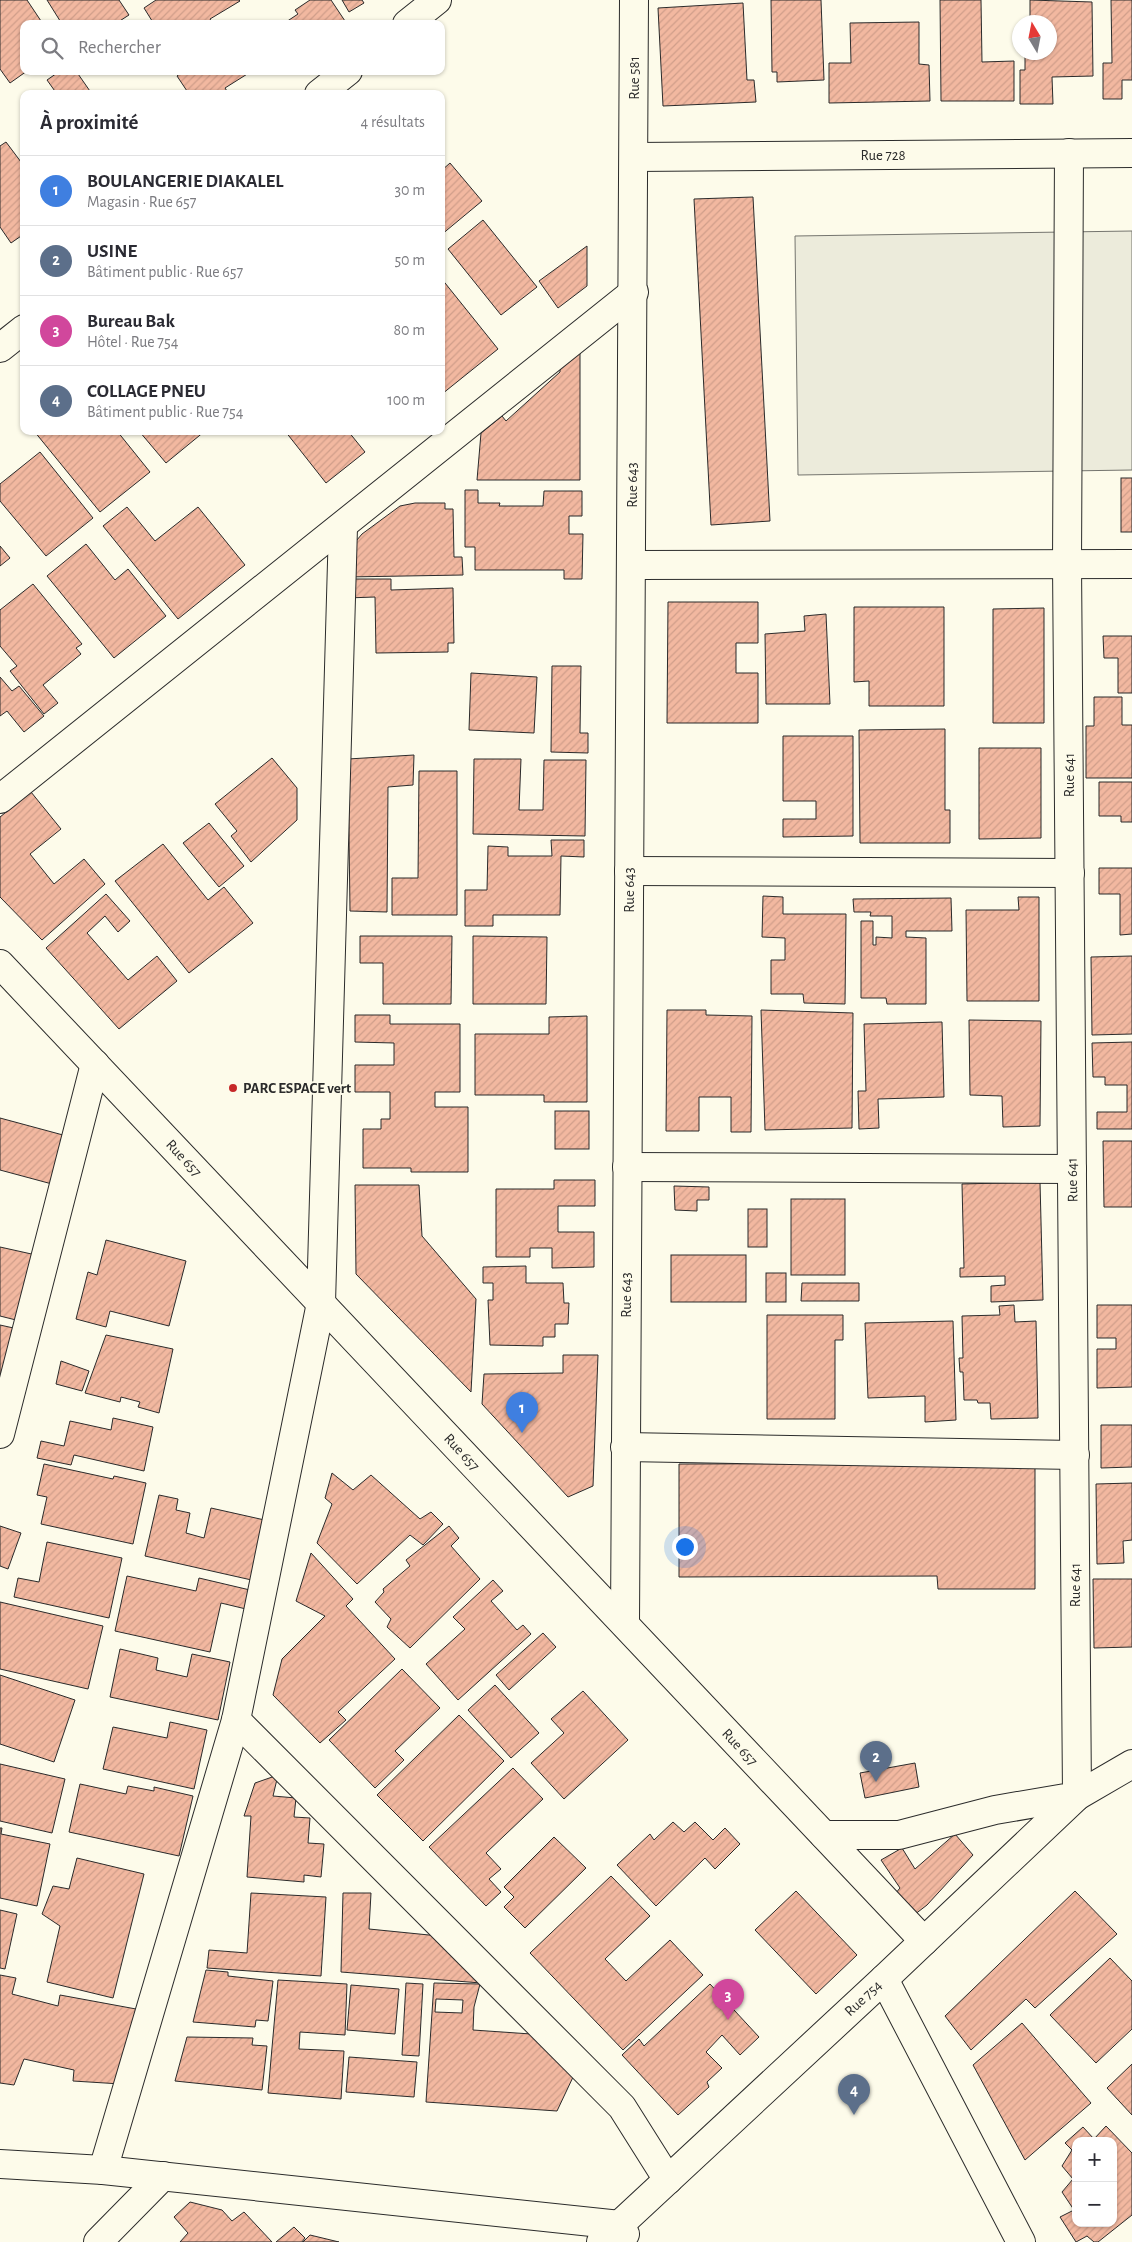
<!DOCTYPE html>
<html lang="fr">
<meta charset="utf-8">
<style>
:root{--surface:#fff;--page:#f2f2f3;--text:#2b2b33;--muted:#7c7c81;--line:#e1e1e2;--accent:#db2777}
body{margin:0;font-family:"Alegreya Sans",sans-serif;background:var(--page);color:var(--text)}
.controls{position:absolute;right:15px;bottom:15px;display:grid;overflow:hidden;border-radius:10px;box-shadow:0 1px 4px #0004}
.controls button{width:45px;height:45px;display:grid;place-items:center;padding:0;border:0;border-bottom:1px solid var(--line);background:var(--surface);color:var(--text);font:25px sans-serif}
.compass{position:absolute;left:1012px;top:15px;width:45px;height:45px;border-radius:50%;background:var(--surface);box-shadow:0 1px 4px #0004;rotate:350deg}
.you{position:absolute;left:684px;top:1546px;width:18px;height:18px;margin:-12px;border:4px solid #fff;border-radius:50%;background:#1a73e8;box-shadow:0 0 0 8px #1a73e833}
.badge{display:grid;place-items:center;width:32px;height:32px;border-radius:50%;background:var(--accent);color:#fff;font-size:16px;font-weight:700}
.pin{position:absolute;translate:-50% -41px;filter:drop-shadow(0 1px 2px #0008)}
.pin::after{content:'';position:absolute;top:26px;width:18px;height:15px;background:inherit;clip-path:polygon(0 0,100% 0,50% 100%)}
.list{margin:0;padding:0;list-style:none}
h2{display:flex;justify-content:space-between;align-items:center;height:65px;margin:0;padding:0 20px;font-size:21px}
h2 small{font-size:16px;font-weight:400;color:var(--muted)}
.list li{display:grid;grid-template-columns:32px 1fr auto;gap:15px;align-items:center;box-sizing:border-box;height:70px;padding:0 20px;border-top:1px solid var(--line)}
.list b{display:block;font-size:19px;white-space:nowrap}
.list p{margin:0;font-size:16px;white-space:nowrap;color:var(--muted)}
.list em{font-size:16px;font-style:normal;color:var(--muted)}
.icon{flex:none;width:28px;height:28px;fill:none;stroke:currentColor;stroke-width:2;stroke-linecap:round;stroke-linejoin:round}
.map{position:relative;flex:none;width:1132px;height:2242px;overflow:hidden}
.search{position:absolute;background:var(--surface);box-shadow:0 1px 4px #0004;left:20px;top:20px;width:425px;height:55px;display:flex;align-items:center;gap:12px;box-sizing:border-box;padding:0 18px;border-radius:10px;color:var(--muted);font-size:19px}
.panel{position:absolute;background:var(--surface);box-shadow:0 1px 4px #0004;left:20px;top:90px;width:425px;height:345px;border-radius:10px}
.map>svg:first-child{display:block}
</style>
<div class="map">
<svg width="1132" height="2242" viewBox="0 0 1132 2242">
<defs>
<pattern id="building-hatch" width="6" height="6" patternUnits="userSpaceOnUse" patternTransform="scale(1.25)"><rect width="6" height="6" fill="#f2b8a0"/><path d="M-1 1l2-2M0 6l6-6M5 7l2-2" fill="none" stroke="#d09e8a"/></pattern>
</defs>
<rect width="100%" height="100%" fill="#fdfbea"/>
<!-- green -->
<polygon fill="#ecebdb" stroke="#74746e" points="1132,231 1132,470 798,475 795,236"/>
<!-- building -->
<g fill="url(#building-hatch)" stroke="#2b2b2b" fill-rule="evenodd">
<polygon points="0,0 27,0 43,24 24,24 24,71 27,71 10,83 0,69"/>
<polygon points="47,0 119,0 129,15 115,24 62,24"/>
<polygon points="156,0 239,0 240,1 210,19 213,24 154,24 144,8"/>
<polygon points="310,0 331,0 347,24 283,24 298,14 295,10"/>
<polygon points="342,0 362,0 364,3 349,12"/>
<polygon points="771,0 821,0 824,80 777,82 777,72 772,72"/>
<polygon points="940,0 981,0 982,62 1014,61 1014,101 941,101"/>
<polygon points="1030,0 1092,2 1093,76 1052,77 1053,104 1020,104 1020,70 1025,70 1025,53 1050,52 1050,22 1033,22 1032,20 1030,20"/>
<polygon points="1111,0 1132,0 1132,80 1122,80 1122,99 1103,99 1103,63 1112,63"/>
<polygon points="743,3 747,80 754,80 756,102 663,106 658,8"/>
<polygon points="919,22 919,64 929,65 930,101 829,103 829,63 851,63 850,23"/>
<polygon points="60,71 76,71 92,94 57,94 47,80"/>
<polygon points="183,71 252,71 225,88 229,94 189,94 177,76"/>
<polygon points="6,142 24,166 24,234 11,243 0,227 0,146"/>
<polygon points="450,163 482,201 441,235 441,171"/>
<polygon points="753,197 770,521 711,525 694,199"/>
<polygon points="483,220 537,287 501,315 448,249"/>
<polygon points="587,246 587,286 558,308 539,281"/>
<polygon points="441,278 498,349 442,394 441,394"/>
<polygon points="580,348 580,480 477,480 481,433 502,416 506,421 560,372 560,364"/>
<polygon points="34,431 58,431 61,435 66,431 117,431 150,472 100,512"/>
<polygon points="139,431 205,431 166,463"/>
<polygon points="285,431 348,431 365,452 326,483"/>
<polygon points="40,452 93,518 46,556 0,501 0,484"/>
<rect x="1121" y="478" width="11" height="54"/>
<polygon points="465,490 478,490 478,503 500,503 499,506 543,506 544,491 582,491 582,516 569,516 569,534 583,534 582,579 564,579 564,570 475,570 475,547 465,547"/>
<polygon points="415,503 445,503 445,509 453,509 454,557 462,557 463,575 347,577 345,554 362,534 400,506"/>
<polygon points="127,507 155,541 198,507 245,565 178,619 103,526"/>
<polygon points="86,544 115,580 128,569 166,616 114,658 47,576"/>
<polygon points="0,546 10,558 0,566"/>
<polygon points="345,579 391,579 391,590 453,588 454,643 448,643 448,652 376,653 375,597 346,598"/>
<polygon points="33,584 82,644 76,648 81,654 43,685 58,703 44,714 10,671 17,666 0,646 0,610"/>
<polygon points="668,602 758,602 758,643 736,643 736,673 758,673 758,723 667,723"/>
<polygon points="854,607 944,607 944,706 869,706 869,681 854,682"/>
<polygon points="1044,608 1044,723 993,723 993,609"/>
<polygon points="826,614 830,704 766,704 765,634 805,631 804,616"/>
<polygon points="1103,636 1132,636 1132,693 1118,693 1118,658 1104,658"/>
<polygon points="552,666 581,666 580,733 588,733 588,753 551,752"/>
<polygon points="471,673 537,677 534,733 469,730"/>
<polygon points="0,677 12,691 19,686 44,716 24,732 7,711 0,716"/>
<polygon points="1094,697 1122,697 1122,725 1132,725 1132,778 1086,778 1086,726 1094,726"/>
<polygon points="945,729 945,810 950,810 950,843 860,843 859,730"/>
<polygon points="783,736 853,736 853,836 783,837 783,819 816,819 816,801 783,801"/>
<polygon points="979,748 1041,748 1041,838 979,839"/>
<polygon points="414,755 413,785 388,787 387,912 350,911 348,759"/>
<polygon points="272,758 297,788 297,820 251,862 231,836 237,831 215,804"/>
<polygon points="474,759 521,759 519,810 543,810 544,760 586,760 585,836 473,834"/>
<polygon points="419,771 457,771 457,915 392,915 392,878 418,878"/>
<polygon points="1099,782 1132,782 1132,822 1121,822 1121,816 1099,816"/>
<polygon points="31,792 61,829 30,854 54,884 84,859 105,884 42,940 0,897 0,817"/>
<polygon points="209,823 244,866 219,887 183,843"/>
<polygon points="551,840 584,840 584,857 561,856 560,915 493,915 493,926 465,926 465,890 487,890 488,846 508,847 508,856 552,856"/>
<polygon points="163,844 208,900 224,887 253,923 189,973 115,881"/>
<polygon points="1099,868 1132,868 1132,934 1120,935 1120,894 1099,894"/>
<polygon points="106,894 130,921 118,932 105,916 87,933 128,980 157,956 177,981 119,1029 46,948"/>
<polygon points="763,896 783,897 783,914 846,914 845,1004 804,1003 803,994 771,994 771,960 785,960 785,938 762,937"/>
<polygon points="1018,897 1039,897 1039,1001 967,1001 966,910 1019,910"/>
<polygon points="951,898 952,931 906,931 906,937 926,938 926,1004 887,1004 886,998 861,998 861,921 873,921 873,945 876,945 876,937 892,938 892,916 870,916 871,912 854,912 853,899"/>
<polygon points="360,936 452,936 451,1004 383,1004 383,963 360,963"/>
<polygon points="473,936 547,937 546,1004 473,1004"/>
<polygon points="1132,956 1132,1034 1092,1035 1091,957"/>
<polygon points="667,1010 706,1010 706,1015 752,1016 751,1132 731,1132 731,1097 699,1097 699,1131 666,1131"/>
<polygon points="761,1010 853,1013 852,1128 765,1130"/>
<polygon points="355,1015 390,1015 390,1024 460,1024 460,1092 435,1092 435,1107 468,1107 468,1172 411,1172 411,1168 363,1168 363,1129 381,1129 381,1119 390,1119 390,1092 355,1092 355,1065 394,1065 394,1043 355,1042"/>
<polygon points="587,1016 587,1102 544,1102 544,1095 475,1095 475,1034 549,1034 549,1017"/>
<polygon points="969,1020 1041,1021 1040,1126 1003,1127 1002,1096 970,1095"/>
<polygon points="942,1022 944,1097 878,1099 879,1128 859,1129 858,1091 866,1091 864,1024"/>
<polygon points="1132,1042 1132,1129 1097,1129 1097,1112 1127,1112 1127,1085 1105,1085 1105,1077 1093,1077 1092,1043"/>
<rect x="555" y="1111" width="34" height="38"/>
<polygon points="0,1118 63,1135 52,1184 0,1170"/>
<polygon points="1103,1141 1132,1141 1132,1207 1104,1207"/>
<polygon points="554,1180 595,1180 595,1206 558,1206 558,1232 594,1232 594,1267 552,1268 552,1248 530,1248 530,1257 496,1257 496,1189 554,1189"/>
<polygon points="1040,1182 1043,1300 991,1302 991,1286 1005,1285 1005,1276 960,1277 960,1268 964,1268 962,1184"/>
<polygon points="355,1185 419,1185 422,1236 476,1299 471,1392 356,1274"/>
<polygon points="674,1186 709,1187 709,1200 697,1200 697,1211 675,1210"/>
<rect x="791" y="1199" width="54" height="76"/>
<rect x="748" y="1209" width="19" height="38"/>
<polygon points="106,1240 186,1261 169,1326 110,1311 106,1327 76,1319 88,1272 97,1275"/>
<polygon points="0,1247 36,1255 20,1321 0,1316"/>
<rect x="671" y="1255" width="75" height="47"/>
<polygon points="526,1266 526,1283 563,1283 564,1303 569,1303 568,1324 555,1324 555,1337 543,1337 543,1346 490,1345 488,1300 493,1300 493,1283 483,1283 483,1267"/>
<rect x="766" y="1273" width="20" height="29"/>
<polygon points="802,1283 859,1283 859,1301 801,1301"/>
<polygon points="1014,1305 1015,1322 1036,1321 1038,1418 991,1419 990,1403 978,1403 977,1400 964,1400 963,1372 960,1372 959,1358 963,1358 962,1316 1000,1315 999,1306"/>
<polygon points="1097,1305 1132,1305 1132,1387 1097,1388 1097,1349 1116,1349 1116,1338 1097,1338"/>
<polygon points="767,1315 843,1315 843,1340 835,1340 835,1419 767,1419"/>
<polygon points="953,1321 956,1420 925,1422 925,1396 868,1398 865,1323"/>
<polygon points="0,1325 18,1329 0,1398"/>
<polygon points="106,1335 173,1349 159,1413 138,1407 140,1402 121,1397 120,1402 85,1393"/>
<polygon points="563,1355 598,1355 593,1486 568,1497 482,1404 484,1374 563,1373"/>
<polygon points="61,1361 89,1371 82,1391 56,1384"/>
<polygon points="113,1418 153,1427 144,1471 74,1455 71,1465 37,1458 41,1441 64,1446 70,1421 111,1430"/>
<polygon points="1101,1425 1132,1425 1132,1467 1101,1468"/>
<polygon points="1035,1463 1035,1589 938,1589 937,1576 679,1577 679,1464"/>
<polygon points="44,1464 113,1479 114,1476 146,1483 133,1544 41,1524 47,1497 37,1495"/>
<polygon points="332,1473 353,1490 371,1475 420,1519 431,1512 443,1524 423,1545 410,1535 357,1584 317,1543 332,1504 325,1498"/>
<polygon points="1132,1483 1132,1540 1123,1541 1124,1563 1097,1564 1096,1484"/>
<polygon points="159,1495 178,1499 176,1510 190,1513 186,1533 204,1538 211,1508 269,1521 256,1581 145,1556"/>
<polygon points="0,1526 21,1533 8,1569 0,1566"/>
<polygon points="449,1526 459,1538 451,1546 480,1579 410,1648 387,1627 391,1619 375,1602 384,1592 383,1589 410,1566 406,1560"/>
<polygon points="47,1542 122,1558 109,1618 14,1597 18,1578 39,1582"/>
<polygon points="311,1553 353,1599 346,1606 395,1659 338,1712 346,1720 320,1743 273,1695 282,1659 325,1616 296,1601"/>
<polygon points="127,1576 196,1591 199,1578 250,1590 246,1609 221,1603 210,1652 115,1631"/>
<polygon points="1093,1579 1132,1579 1132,1647 1094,1648"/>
<polygon points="493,1580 503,1591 491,1601 517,1630 523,1625 531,1634 458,1700 426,1664 465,1629 453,1617"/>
<polygon points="0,1602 103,1626 88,1689 0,1669"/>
<polygon points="543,1633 556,1647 509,1690 496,1675"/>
<polygon points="120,1649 158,1658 156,1670 187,1677 192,1654 230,1662 218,1720 110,1697"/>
<polygon points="402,1669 440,1708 395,1751 404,1760 375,1788 329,1740"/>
<polygon points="0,1675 75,1700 54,1762 0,1744"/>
<polygon points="495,1685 539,1733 511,1758 468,1710"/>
<polygon points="583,1691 628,1740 564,1799 531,1763 564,1733 551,1719"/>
<polygon points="459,1715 504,1761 423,1841 377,1795"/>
<polygon points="170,1722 207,1730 194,1789 103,1769 113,1727 167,1738"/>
<polygon points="915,1763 919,1787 865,1798 860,1773"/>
<polygon points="0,1764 65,1779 52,1833 0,1821"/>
<polygon points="513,1768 543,1799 486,1853 501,1869 489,1879 501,1892 486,1906 429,1847"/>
<polygon points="278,1775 273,1796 296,1798 294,1817 310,1818 308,1843 324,1844 321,1877 304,1875 304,1882 247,1877 251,1816 244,1816 255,1783"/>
<polygon points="80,1784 126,1794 128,1786 154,1791 154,1787 193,1796 179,1856 69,1832"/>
<polygon points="673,1822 684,1832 695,1822 713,1840 725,1828 740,1844 715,1869 705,1858 656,1906 617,1865 650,1834 654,1840"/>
<polygon points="0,1828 2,1828 1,1834 50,1844 37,1906 0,1898"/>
<polygon points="955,1834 973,1855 927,1905 914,1915 895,1894 900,1888 881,1860 902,1848 915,1869"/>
<polygon points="554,1837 586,1868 525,1928 504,1907 514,1897 504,1887"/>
<polygon points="77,1858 144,1874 113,1998 47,1982 60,1926 42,1914 53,1886 69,1889"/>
<polygon points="611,1876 650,1916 605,1959 626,1981 670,1940 703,1975 623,2050 530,1953"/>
<polygon points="796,1891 857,1955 816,1994 755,1930"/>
<polygon points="1075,1891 1117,1934 1035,2008 1026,1999 971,2050 945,2016"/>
<polygon points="251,1893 326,1897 321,1976 207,1968 209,1950 247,1953"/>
<polygon points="343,1893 371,1893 369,1929 439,1936 481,1983 341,1972"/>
<polygon points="0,1910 17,1914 5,1969 0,1968"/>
<polygon points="1110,1958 1132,1981 1132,2029 1096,2063 1050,2015"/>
<polygon points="206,1970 228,1972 228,1976 273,1981 268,2021 256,2020 255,2027 193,2022"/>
<polygon points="0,1975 16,1978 12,1994 58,2006 60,1995 136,2009 121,2084 73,2081 74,2070 24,2059 14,2085 0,2083"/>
<polygon points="278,1980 347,1984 345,2035 300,2032 299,2049 344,2051 341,2099 268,2093"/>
<polygon points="406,1983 423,1984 419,2056 402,2055"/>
<path d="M434,1983L480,1984L474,2007L473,2030L531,2034L574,2075L557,2111L426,2102ZM436,1999L463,2000L462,2013L435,2012Z"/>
<polygon points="710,1984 759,2037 740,2055 722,2035 706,2052 722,2068 707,2082 709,2087 678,2115 622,2055 639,2039 644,2046"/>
<polygon points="351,1985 399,1989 395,2034 347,2030"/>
<polygon points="1022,2023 1091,2103 1025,2160 973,2065"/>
<polygon points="187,2037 253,2038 252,2045 267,2046 262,2090 175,2081"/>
<polygon points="349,2057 417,2062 414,2097 346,2092"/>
<polygon points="1132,2064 1132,2115 1107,2088"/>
<path d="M1106,2126L1132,2153V2215L1098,2242H1094L1087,2236L1076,2242L1060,2217L1074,2210L1062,2192L1073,2179L1062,2166L1072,2150L1065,2143L1083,2127L1094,2139ZM1076,2141H1113V2223H1076Z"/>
<polygon points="190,2202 222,2210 232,2221 244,2212 272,2242 180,2242 188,2233 174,2217"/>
<polygon points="294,2227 305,2238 302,2242 276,2242"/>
<polygon points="310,2235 339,2242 303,2242"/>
</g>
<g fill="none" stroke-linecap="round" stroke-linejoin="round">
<defs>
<g id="street">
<polyline points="407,24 437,0"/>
<polyline points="319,94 348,71"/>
<polyline points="635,157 1132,153"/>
<polyline points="0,348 24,329"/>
<polyline points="632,565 1132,564"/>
<polyline points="0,799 634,292"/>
<polyline points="629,871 1070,873"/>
<polyline points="0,964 924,1941"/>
<polyline points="627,1167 1072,1169"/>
<polyline points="0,1434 95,1064"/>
<polyline points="625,1447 1075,1455"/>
<polyline points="625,1624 634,0"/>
<polyline points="236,1720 622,2107 668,2180"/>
<polyline points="824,1835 899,1835 995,1810 1077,1796 1067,564 1069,153"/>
<polyline points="884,1979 1021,2242"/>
<polyline points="0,2164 103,2170 620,2225 625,2234"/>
<polyline points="103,2170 236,1720 321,1303 343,527"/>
<polyline points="98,2242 163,2176"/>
<polyline points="601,2242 884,1979 1077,1796 1132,1764"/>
</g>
</defs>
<!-- street casing -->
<use href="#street" stroke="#2b2b2b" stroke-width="30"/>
<!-- street -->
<use href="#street" stroke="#fdfbea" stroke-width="28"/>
</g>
<!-- markers -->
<circle fill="#c62828" stroke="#fdfbea" stroke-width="2" cx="233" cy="1088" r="5"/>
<g text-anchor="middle" stroke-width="4" stroke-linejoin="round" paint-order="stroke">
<!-- street labels -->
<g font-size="15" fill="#2b2b2b" stroke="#fdfbea">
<text transform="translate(634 78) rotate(-90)" y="5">Rue 581</text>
<text x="883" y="160">Rue 728</text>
<text transform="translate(632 485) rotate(-90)" y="5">Rue 643</text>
<text transform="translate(1069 775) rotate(-90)" y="5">Rue 641</text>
<text transform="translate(629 890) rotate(-90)" y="5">Rue 643</text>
<text transform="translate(184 1158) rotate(47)" y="5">Rue 657</text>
<text transform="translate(1072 1180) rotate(-91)" y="5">Rue 641</text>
<text transform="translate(626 1295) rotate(-90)" y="5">Rue 643</text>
<text transform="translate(462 1452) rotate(47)" y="5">Rue 657</text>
<text transform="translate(1075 1585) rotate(-90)" y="5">Rue 641</text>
<text transform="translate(740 1747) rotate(47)" y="5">Rue 657</text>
<text transform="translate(863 1998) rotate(-43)" y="5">Rue 754</text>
</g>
<!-- poi labels -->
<g font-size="15" font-weight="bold" fill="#2b2b2b" stroke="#fdfbea" text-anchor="start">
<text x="243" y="1093">PARC ESPACE vert</text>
</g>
</g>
</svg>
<div class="controls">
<button>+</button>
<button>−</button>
</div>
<svg class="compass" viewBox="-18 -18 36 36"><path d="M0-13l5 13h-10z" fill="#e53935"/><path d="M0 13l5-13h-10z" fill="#7c7c81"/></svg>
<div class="you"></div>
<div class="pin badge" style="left:522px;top:1433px;background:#3f7fe0">1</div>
<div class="pin badge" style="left:876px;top:1782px;background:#5c6f8a">2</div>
<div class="pin badge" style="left:728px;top:2020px;background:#d1479c">3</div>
<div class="pin badge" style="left:854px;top:2115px;background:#5c6f8a">4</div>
<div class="search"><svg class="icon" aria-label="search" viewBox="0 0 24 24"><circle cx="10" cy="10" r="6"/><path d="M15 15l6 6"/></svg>Rechercher</div>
<section class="panel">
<h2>À proximité<small>4 résultats</small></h2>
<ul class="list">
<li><span class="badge" style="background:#3f7fe0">1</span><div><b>BOULANGERIE DIAKALEL</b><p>Magasin · Rue 657</p></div><em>30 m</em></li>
<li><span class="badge" style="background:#5c6f8a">2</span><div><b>USINE</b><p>Bâtiment public · Rue 657</p></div><em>50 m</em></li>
<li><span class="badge" style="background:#d1479c">3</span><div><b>Bureau Bak</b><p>Hôtel · Rue 754</p></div><em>80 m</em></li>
<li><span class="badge" style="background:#5c6f8a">4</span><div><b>COLLAGE PNEU</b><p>Bâtiment public · Rue 754</p></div><em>100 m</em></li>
</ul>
</section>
</div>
